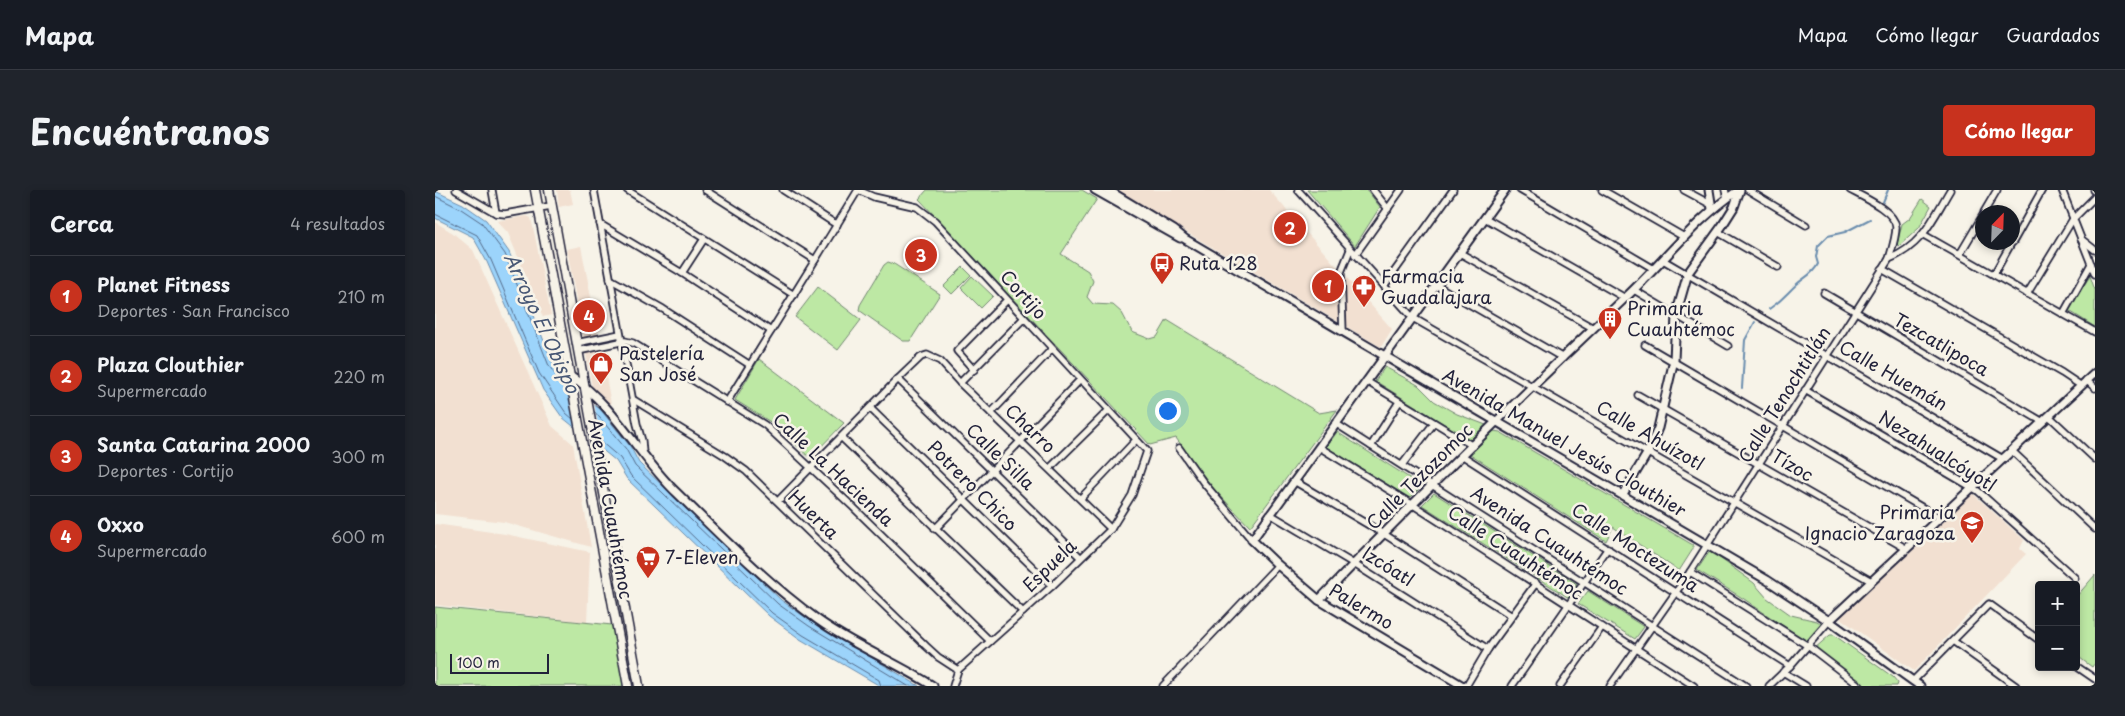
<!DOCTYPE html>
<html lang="es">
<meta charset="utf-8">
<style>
:root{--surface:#171b24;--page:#20242c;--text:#f1f3f6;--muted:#9ea1a6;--line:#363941;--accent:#c8321e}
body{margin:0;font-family:"Playpen Sans",sans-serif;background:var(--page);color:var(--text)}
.controls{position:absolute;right:15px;bottom:15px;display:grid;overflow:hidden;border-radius:5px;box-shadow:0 2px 8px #0003}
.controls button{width:45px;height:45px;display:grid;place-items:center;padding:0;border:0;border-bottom:1px solid var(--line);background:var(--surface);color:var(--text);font:25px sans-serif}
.compass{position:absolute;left:1540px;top:15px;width:45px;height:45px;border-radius:50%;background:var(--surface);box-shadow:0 2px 8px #0003;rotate:23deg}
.scale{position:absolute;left:15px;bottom:12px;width:99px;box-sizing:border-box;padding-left:5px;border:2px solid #22223b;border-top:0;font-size:14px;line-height:18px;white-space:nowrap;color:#22223b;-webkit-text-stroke:4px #f7f3e8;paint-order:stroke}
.you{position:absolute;left:732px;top:220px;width:18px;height:18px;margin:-12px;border:4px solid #fff;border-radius:50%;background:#1a73e8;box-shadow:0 0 0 8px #1a73e833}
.badge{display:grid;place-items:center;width:32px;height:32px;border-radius:50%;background:var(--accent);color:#fff;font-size:16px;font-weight:700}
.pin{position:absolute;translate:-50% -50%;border:2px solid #fff;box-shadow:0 1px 5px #0006}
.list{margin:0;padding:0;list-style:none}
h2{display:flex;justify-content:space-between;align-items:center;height:65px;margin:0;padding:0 20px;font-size:21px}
h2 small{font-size:16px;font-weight:400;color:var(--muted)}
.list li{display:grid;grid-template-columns:32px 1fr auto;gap:15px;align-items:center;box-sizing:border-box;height:80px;padding:0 20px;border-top:1px solid var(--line)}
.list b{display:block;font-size:19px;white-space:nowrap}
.list p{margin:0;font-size:16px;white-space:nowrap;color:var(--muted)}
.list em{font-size:16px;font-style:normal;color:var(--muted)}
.map{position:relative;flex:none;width:1660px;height:496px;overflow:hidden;border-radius:5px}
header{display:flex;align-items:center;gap:30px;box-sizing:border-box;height:70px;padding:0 25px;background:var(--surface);border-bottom:1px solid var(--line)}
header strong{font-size:24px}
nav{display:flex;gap:28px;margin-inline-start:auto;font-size:18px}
.intro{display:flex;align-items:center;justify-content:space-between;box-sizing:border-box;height:120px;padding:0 30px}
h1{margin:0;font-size:35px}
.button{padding:12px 22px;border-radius:5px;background:var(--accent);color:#fff;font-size:18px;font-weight:700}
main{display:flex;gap:30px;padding:0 30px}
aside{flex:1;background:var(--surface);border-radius:5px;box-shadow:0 2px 8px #0003}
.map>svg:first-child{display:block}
</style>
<header>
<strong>Mapa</strong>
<nav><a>Mapa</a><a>Cómo llegar</a><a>Guardados</a></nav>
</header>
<div class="intro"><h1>Encuéntranos</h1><a class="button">Cómo llegar</a></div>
<main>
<aside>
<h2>Cerca<small>4 resultados</small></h2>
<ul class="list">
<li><span class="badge">1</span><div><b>Planet Fitness</b><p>Deportes · San Francisco</p></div><em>210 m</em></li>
<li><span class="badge">2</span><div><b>Plaza Clouthier</b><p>Supermercado</p></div><em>220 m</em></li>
<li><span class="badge">3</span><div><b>Santa Catarina 2000</b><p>Deportes · Cortijo</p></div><em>300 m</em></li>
<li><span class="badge">4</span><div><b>Oxxo</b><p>Supermercado</p></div><em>600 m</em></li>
</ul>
</aside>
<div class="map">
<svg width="1660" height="496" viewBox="0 0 1660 496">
<rect width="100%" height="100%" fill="#f7f3e8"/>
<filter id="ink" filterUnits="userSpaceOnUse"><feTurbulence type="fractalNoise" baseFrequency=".02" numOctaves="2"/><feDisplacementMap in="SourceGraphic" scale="10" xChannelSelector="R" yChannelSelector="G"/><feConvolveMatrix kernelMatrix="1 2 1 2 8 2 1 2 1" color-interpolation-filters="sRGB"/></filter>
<g filter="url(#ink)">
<!-- built -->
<g fill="#f2e0d1">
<polygon points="122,0 135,0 138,14 124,17"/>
<polygon points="680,0 834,0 957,139 946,157"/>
<polygon points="92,26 96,28 98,37 116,125 108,127 73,43 62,31"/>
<polygon points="0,32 18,43 38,60 117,236 138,254 156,357 69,332 0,324"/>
<polygon points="146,56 161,133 176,214 173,214 157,197 132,59"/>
<polygon points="1538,304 1589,350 1585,359 1591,364 1479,481 1405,428 1406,427"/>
<polygon points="0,334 70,344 155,362 152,432 0,415"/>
</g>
<!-- green -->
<g fill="#bde8a4" stroke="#708570">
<polygon points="492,0 647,0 662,9 626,64 653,81 658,91 652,107 658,114 678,115 687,123 697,142 715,149 722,147 732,130 884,223 902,220 815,337 778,298 741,248 715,255 484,9"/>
<polygon points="872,0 932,0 945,17 920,56"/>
<polygon points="1487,9 1496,16 1484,38 1464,56 1462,54 1467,34 1475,28"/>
<polygon points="453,72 459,74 505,104 475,151 468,151 424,120 425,115 449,75"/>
<polygon points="528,77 536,85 517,104 509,96"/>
<polygon points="537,86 558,106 546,118 526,98"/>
<polygon points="1655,86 1660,100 1660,137 1633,120"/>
<polygon points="383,97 426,130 403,160 360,127"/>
<polygon points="324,169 409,233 375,268 337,233 300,210"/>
<polygon points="950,177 983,195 999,211 1022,224 1051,235 1035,250 940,191"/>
<polygon points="1059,241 1065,242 1258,355 1258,359 1244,381 1178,337 1171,351 1035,264"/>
<polygon points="902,242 987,296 975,308 891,257"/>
<polygon points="999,303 1142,394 1134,408 987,315"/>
<polygon points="1275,361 1319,393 1332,408 1356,425 1382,431 1388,435 1371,452 1309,409 1262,380"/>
<polygon points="1660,385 1660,473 1657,477 1641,465 1641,407"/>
<polygon points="1153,401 1209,437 1200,449 1143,414"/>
<polygon points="0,417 177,435 189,496 0,496"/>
<polygon points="1395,445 1399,445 1458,487 1463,493 1462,496 1431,496 1379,459"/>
</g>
<!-- water -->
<polygon fill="#9cd4fb" stroke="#6b8dae" points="0,1 28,14 51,30 74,62 118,174 139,201 165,219 195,256 204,273 346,410 377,432 484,496 445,496 365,449 334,426 192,289 181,271 127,227 108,200 52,72 38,47 0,28"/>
<!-- pier -->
<polygon fill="#f7f3e8" points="130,189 159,212 168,263 140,241"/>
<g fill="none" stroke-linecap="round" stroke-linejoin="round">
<!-- shore -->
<g stroke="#536988" stroke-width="1">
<polyline points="0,6 26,19 47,33 70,64 114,176 132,200"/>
<polyline points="0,24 42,45 56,70 104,183 131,223 138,229"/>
<polyline points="159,221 191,259 200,276 343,414 374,436 473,496"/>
<polyline points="165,251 185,268 196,286 337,423 368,445 444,490 446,496"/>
</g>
<!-- stream -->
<g stroke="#6b8dae" stroke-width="2">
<polyline points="1448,12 1453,0"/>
<path d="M1334,119C1348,110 1351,104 1362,94C1370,87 1378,84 1383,74L1381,67L1383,56L1393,46L1410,42L1435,29"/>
<polyline points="1307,198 1310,150 1320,132"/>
</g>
<defs>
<g id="minor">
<polyline points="21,0 61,23 70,24 116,16"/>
<polyline points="57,0 61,23"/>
<polyline points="159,0 202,234 207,251 208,263"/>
<polyline points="192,0 359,105"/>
<polyline points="270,0 380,70"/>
<polyline points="348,0 402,35"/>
<polyline points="863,0 978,128 1436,391"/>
<polyline points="938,0 953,19"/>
<polyline points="1085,0 1219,79"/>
<polyline points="1167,0 1249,47"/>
<polyline points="1249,0 1275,14"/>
<polyline points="1290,0 1292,8"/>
<polyline points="1313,0 1371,35"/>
<path d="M1415,0C1428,7 1460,21 1461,37C1461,47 1457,59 1454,69"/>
<polyline points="1627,0 1660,84"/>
<polyline points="1659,0 1660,1"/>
<polyline points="1549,22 1562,0"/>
<polyline points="1050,28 1190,108"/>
<polyline points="165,34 247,83 336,141"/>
<polyline points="1283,42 1343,77"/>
<polyline points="1489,45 1660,142"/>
<polyline points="1646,49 1660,60"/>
<polyline points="1578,52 1607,0"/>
<polyline points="1025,63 1158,138"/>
<polyline points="1525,64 1548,25"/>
<polyline points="920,65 966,0"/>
<polyline points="1228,70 1568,269"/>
<polyline points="1447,79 1627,183 1645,195"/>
<polyline points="247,83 269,49"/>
<polyline points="1559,84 1577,52"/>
<polyline points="175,89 228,119 315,175"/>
<polyline points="1001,95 1128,168"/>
<polyline points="949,96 1018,0"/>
<polyline points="1199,100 1293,156"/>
<polyline points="1389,103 1608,232"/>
<polyline points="1592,104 1638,29 1660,7"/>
<polyline points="1628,124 1656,74"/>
<polyline points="908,142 906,82 915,60"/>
<polyline points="141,153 185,144"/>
<polyline points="1210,155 1505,328"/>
<polyline points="143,161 190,151 198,153 330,235 418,317 555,451"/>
<polyline points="539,180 522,161 572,110"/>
<polyline points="463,189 645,367"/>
<polyline points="1651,190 1660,198"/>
<polyline points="931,191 1038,256"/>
<polyline points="525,193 589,128"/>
<polyline points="1370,200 1543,301 1640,388"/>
<polyline points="1203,205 1472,359"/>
<polyline points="199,210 290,266 311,281 491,456 503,467 523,480"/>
<path d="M292,212C336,141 380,71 423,0L439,7L482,17L500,31L712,261L697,305L676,339L617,396L523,480L518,496"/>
<polyline points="435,218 617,396"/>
<polyline points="556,223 617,159"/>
<polyline points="1614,226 1660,269"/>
<polyline points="900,233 1311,496"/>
<polyline points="407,248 588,422"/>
<polyline points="936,256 964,212"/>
<polyline points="884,257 975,313 1259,496"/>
<polyline points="744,258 768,292 817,350"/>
<polyline points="1577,261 1660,339"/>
<polyline points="1028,266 1355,476"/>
<polyline points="967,275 999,233"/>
<polyline points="615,278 674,220"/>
<polyline points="859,291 949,344 1077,426"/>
<polyline points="646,308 701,250"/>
<polyline points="343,311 463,189 486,167 492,165 505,171 525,193 676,339"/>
<polyline points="835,324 919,374 1053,459"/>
<polyline points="500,339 645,190"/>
<polyline points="1255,382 1373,456 1425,496"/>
<polyline points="1518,451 1581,496"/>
<polyline points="1641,476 1660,489"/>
<polyline points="1348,482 1371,496"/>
<polyline points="1478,491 1554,414 1604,450"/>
<polyline points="728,496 843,375"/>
<polyline points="1031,496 1053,459 1101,393"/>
<polyline points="1077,496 1173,358"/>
<polyline points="1125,496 1167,437"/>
<path d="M1175,496L1255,382L1454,69C1488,55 1497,30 1515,0"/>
<polyline points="1334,496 1355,476 1394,431"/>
</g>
<g id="tertiary">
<polyline points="660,0 745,48"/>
<polyline points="673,0 739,40 750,49 1332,390 1394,431 1485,496"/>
<polyline points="1274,0 1277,19"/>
<path d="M135,186C180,215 204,267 242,303C287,347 332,393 383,430C419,456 461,472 498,496"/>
<polyline points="1188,304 1213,262 1223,238 1239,170 1241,125 1253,83 1287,36 1299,17 1305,0"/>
<path d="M884,410C983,307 1085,207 1189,109C1228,73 1260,29 1304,0"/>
<polyline points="1394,431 1660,183"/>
<polyline points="1028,496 884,410 843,375 817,350 1070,0"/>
</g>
<g id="secondary">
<polyline points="100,0 193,496"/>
<polyline points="114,0 204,496"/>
</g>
</defs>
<!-- minor casing -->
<use href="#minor" stroke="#22223b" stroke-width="9"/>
<!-- tertiary casing -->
<use href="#tertiary" stroke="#22223b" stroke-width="11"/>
<!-- secondary casing -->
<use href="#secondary" stroke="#22223b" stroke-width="11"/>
<!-- minor -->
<use href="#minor" stroke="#f7f3e8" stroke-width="5.5"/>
<!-- tertiary -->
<use href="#tertiary" stroke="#f7f3e8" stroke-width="7"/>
<!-- secondary -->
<use href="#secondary" stroke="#f7f3e8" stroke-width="8"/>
</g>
</g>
<!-- icons -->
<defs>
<symbol id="bus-pin" viewBox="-11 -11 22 30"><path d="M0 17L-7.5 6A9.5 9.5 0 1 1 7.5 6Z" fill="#c8321e" stroke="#f7f3e8"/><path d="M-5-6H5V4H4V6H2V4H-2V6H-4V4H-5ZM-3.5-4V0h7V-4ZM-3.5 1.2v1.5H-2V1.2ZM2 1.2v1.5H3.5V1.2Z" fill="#fff"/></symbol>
<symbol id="pharmacy-pin" viewBox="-11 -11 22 30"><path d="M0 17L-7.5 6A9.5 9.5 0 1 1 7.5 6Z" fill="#c8321e" stroke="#f7f3e8"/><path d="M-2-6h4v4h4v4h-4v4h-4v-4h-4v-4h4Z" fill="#fff"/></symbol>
<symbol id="building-pin" viewBox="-11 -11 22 30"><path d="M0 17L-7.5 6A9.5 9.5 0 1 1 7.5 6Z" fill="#c8321e" stroke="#f7f3e8"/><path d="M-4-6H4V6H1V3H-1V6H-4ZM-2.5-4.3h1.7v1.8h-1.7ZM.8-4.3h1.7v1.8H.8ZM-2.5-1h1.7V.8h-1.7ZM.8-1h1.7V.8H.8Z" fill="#fff"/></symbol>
<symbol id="shop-pin" viewBox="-11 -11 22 30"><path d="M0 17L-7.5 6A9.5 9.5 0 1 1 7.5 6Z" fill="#c8321e" stroke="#f7f3e8"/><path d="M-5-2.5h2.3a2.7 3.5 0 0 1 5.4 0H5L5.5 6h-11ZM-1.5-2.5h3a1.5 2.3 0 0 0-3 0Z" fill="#fff"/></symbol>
<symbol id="school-pin" viewBox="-11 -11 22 30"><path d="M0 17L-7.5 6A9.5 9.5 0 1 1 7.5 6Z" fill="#c8321e" stroke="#f7f3e8"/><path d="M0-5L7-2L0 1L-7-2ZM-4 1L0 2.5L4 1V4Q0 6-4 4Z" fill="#fff"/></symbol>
<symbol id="supermarket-pin" viewBox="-11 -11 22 30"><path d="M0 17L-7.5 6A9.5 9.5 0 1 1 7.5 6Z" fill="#c8321e" stroke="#f7f3e8"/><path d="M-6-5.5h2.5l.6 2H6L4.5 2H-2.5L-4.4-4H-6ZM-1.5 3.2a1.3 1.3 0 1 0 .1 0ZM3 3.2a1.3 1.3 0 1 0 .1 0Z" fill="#fff"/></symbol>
</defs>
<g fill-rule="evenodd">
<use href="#bus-pin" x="713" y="60" width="28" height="38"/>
<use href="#pharmacy-pin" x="915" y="83" width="28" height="38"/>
<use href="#building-pin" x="1161" y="115" width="28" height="38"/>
<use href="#shop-pin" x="152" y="160" width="28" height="38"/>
<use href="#school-pin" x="1523" y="319" width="28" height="38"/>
<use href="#supermarket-pin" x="199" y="354" width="28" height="38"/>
</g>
<g text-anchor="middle" stroke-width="5" stroke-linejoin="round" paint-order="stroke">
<!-- poi labels -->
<g font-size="18" fill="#22223b" stroke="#f7f3e8" text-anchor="start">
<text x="744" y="80">Ruta 128</text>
<text x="946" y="93">Farmacia<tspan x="946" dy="21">Guadalajara</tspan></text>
<text x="1192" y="125">Primaria<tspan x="1192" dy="21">Cuauhtémoc</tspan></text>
<text x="184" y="170">Pastelería<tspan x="184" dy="21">San José</tspan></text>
<text x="1520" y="329" text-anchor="end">Primaria<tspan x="1520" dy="21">Ignacio Zaragoza</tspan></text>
<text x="230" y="374">7-Eleven</text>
</g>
<!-- street labels -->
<g font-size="18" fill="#22223b" stroke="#f7f3e8">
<text transform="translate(588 105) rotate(48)" y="6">Cortijo</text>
<text transform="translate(1506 155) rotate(30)" y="6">Tezcatlipoca</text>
<text transform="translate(1458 186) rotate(30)" y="6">Calle Huemán</text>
<text transform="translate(1350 205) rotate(-58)" y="6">Calle Tenochtitlán</text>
<text transform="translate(595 239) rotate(44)" y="6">Charro</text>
<text transform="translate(1215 246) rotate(30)" y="6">Calle Ahuízotl</text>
<text transform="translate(1129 253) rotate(30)" y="6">Avenida Manuel Jesús Clouthier</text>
<text transform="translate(1502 262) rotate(32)" y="6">Nezahualcóyotl</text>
<text transform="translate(565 267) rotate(44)" y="6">Calle Silla</text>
<text transform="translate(1357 276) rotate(30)" y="6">Tízoc</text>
<text transform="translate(398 280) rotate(43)" y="6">Calle La Hacienda</text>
<text transform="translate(985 287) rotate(-45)" y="6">Calle Tezozomoc</text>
<text transform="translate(537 296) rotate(45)" y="6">Potrero Chico</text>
<text transform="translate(175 319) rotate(80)" y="6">Avenida Cuauhtémoc</text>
<text transform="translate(378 325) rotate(44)" y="6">Huerta</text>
<text transform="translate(1114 351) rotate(33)" y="6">Avenida Cuauhtémoc</text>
<text transform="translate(1200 358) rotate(33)" y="6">Calle Moctezuma</text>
<text transform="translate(1080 363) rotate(33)" y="6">Calle Cuauhtémoc</text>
<text transform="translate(615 376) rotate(-44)" y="6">Espuela</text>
<text transform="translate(953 377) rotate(32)" y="6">Izcóatl</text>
<text transform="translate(926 417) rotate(31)" y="6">Palermo</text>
</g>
<!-- water labels -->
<g font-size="19" font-style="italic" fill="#475775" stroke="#f7f3e8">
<text transform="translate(107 133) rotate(65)" y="7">Arroyo El Obispo</text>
</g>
</g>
</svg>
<div class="controls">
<button>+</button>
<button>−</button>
</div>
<svg class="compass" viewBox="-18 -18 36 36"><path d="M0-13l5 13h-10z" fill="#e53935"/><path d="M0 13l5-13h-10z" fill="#9ea1a6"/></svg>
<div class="scale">100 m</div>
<div class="you"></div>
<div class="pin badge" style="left:893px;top:96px">1</div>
<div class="pin badge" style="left:855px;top:38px">2</div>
<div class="pin badge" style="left:486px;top:65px">3</div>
<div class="pin badge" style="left:154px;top:126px">4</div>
</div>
</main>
